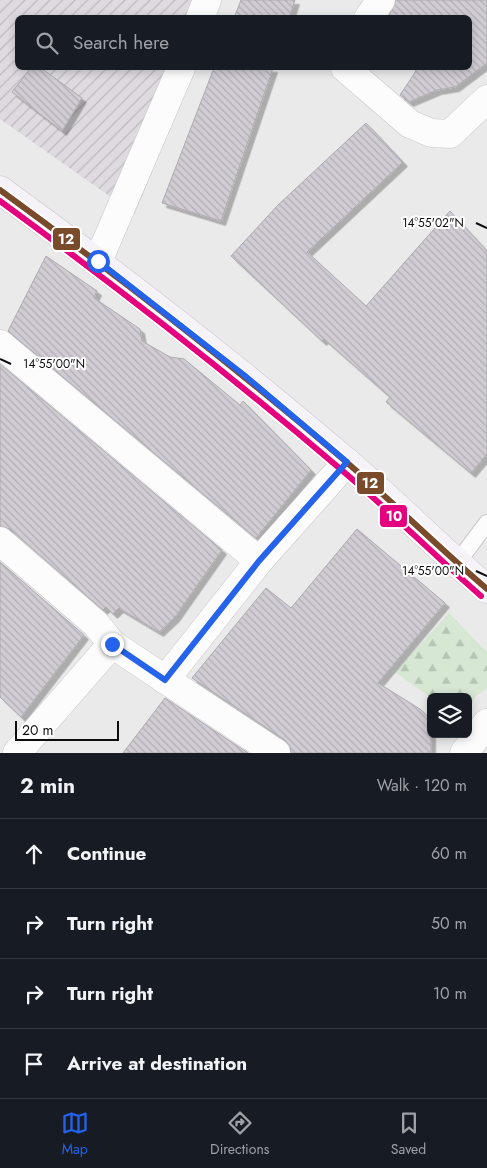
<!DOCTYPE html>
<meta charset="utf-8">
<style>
:root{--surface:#171b24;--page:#242831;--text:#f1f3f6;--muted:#9ea1a6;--line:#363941;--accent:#2563eb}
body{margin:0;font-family:Jost,sans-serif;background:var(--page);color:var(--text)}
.controls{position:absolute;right:15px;bottom:15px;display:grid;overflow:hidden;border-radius:8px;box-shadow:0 2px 8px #0003}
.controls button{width:45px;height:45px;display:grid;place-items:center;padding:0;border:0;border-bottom:1px solid var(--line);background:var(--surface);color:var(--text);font:25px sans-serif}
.scale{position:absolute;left:15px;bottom:12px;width:104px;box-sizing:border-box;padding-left:5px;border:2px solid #0d0c0e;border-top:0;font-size:14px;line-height:18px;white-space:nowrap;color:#0d0c0e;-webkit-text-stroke:4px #fff;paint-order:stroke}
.stop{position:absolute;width:15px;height:15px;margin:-11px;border:4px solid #2563eb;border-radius:50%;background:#fff}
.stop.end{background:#2563eb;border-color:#fff;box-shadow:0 1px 5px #0008}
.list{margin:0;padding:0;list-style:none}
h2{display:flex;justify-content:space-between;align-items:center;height:65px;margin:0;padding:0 20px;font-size:21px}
h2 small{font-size:16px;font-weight:400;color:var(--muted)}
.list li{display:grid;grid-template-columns:32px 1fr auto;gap:15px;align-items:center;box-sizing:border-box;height:70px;padding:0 20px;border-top:1px solid var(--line)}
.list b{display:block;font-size:19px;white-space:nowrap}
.list em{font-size:16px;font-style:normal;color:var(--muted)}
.icon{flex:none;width:28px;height:28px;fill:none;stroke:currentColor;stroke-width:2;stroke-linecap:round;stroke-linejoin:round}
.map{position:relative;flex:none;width:487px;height:753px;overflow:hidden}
.search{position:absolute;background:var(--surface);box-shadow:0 2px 8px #0003;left:15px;right:15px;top:15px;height:55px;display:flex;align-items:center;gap:12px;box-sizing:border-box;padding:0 18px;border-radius:8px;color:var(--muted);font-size:19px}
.sheet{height:345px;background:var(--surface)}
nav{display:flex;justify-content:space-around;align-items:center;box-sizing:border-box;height:70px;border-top:1px solid var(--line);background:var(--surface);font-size:14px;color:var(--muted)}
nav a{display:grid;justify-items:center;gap:2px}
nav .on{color:var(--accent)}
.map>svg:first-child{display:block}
</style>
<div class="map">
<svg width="487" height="753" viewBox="0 0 487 753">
<defs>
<pattern id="industrial-furrows" width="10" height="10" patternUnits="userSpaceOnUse" patternTransform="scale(1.25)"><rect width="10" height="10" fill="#dedae0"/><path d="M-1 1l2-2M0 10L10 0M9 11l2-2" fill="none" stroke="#bdbabf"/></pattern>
<pattern id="forest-firs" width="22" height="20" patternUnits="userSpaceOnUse" patternTransform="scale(1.25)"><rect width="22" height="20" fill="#d6e7d4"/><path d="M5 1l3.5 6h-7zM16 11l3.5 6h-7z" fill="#b6c5b5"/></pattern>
<pattern id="building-back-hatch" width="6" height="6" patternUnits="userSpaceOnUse" patternTransform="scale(1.25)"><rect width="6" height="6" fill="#d1ccd4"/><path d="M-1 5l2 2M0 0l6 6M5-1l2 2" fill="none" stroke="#b2aeb5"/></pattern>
<filter id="shadow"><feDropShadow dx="4.5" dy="4.5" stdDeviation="0" flood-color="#0004"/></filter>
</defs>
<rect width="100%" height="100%" fill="#ebeaeb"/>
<!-- industrial -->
<polygon fill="url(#industrial-furrows)" points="0,0 220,0 214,17 18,18 18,68 194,68 135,214 0,119"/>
<!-- forest -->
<polygon fill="url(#forest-firs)" points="449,613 487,652 487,688 475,697 468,712 468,697 431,698 395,672"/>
<!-- building -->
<g fill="url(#building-back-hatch)" stroke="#acacad" filter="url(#shadow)">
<polygon points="241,0 295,0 289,18 234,18"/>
<polygon points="396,0 487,0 487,63 455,87 437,90 409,102 400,95 416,71 413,68 470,68 470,18 388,18"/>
<polygon points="31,68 41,68 82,98 62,131 12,92"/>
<polygon points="214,68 273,68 221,221 162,203"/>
<polygon points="366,123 403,162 307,252 366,306 450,211 487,251 487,454 471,473 386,402 390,397 324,339 322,341 231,256 278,205"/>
<polygon points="46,256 97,291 94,298 140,329 142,341 170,357 184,359 240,405 243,401 311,470 256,538 8,331"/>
<polygon points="0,364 222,550 175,617 159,632 119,608 113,614 106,607 103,610 10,529 0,526"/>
<polygon points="357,529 445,603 378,683 420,709 431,719 431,753 291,753 290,746 285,740 192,678 266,588 291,608"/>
<polygon points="0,562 84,635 21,717 0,697"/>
<polygon points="165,698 248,753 123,753"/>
</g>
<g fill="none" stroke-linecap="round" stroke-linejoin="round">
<defs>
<polyline id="lane" points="457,563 487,523"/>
<g id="street">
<polyline points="200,18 207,0"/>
<polyline points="368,18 381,0"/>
<polyline points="345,68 410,124 431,133 450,134 487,99"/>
<polyline points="98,261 181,68"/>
<polyline points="0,344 259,561"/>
<polyline points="0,541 96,624 112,644 276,753"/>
<polyline points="165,680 259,561 347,462"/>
<polyline points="17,753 112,644"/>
<polyline points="464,753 487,723"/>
</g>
<path id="primary" d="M0,190C118,276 233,365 344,460C393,501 438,548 487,589"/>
</defs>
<!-- lane casing -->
<use href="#lane" stroke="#c9c8ca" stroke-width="18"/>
<!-- street casing -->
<use href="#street" stroke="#c9c8ca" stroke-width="29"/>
<!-- primary casing -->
<use href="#primary" stroke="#c7c7c8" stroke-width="29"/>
<!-- lane -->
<use href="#lane" stroke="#fcfcfc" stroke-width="16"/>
<!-- street -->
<use href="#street" stroke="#fcfcfc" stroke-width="28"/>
<!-- primary -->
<use href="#primary" stroke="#f6f3f8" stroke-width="28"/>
<defs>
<path id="bus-1" d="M0,190C118,276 233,365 344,460C393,502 438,547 487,589"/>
<path id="bus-2" d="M0,201C116,286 229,374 338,467C387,508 433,554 481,596"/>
</defs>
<!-- bus-1 casing -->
<use href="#bus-1" stroke="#fff" stroke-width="10"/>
<!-- bus-2 casing -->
<use href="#bus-2" stroke="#fff" stroke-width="10"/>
<!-- bus-1 -->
<use href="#bus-1" stroke="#7a4b2a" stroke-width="6"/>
<!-- bus-2 -->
<use href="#bus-2" stroke="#e5007d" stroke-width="6"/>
</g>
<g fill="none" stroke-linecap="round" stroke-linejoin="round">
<!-- route -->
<polyline stroke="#2563eb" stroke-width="6" points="98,261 244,375 347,462 259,561 165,680 112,644"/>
</g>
<!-- ticks -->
<path fill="none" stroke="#0d0c0e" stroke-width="2" d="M476,223L487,228M0,359L11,364M476,571L487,576"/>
<g font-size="12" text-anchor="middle" fill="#0d0c0e" stroke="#fff" stroke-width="4" stroke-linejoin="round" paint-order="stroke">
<text x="433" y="227">14°55'02"N</text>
<text x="54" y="368">14°55'00"N</text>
<text x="433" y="575">14°55'00"N</text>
</g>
<g stroke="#fff" stroke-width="2">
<rect x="52" y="227" width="29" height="24" rx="5" fill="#7a4b2a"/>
<rect x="356" y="471" width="29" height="24" rx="5" fill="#7a4b2a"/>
<rect x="379" y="504" width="29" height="24" rx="5" fill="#e5007d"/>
</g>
<g font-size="14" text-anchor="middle" font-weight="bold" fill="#fff">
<text x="66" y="244">12</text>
<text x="370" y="488">12</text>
<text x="394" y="521">10</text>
</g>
</svg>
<div class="controls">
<button><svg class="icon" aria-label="layers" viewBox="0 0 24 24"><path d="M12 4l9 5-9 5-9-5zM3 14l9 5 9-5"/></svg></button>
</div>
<div class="scale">20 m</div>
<div class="stop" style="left:98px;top:261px"></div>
<div class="stop end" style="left:112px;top:644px"></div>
<div class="search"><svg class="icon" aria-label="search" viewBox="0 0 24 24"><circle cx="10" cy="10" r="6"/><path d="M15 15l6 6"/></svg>Search here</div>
</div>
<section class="sheet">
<h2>2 min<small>Walk · 120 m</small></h2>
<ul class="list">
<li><svg class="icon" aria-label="ahead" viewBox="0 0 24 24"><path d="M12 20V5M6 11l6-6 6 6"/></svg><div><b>Continue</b></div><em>60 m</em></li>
<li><svg class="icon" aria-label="right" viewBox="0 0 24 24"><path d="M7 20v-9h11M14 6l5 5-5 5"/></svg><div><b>Turn right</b></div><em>50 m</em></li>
<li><svg class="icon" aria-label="right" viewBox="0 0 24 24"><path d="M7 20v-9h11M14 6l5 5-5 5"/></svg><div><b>Turn right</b></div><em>10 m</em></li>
<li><svg class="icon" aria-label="arrive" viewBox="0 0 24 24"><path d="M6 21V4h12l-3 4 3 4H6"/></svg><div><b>Arrive at destination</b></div></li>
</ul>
</section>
<nav>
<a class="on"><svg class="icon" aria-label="map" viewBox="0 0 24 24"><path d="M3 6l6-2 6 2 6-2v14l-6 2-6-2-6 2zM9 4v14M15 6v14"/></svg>Map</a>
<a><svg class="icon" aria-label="directions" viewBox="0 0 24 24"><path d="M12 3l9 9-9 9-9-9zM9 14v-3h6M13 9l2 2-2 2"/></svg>Directions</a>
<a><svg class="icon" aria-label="saved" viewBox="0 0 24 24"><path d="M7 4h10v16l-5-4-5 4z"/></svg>Saved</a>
</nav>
